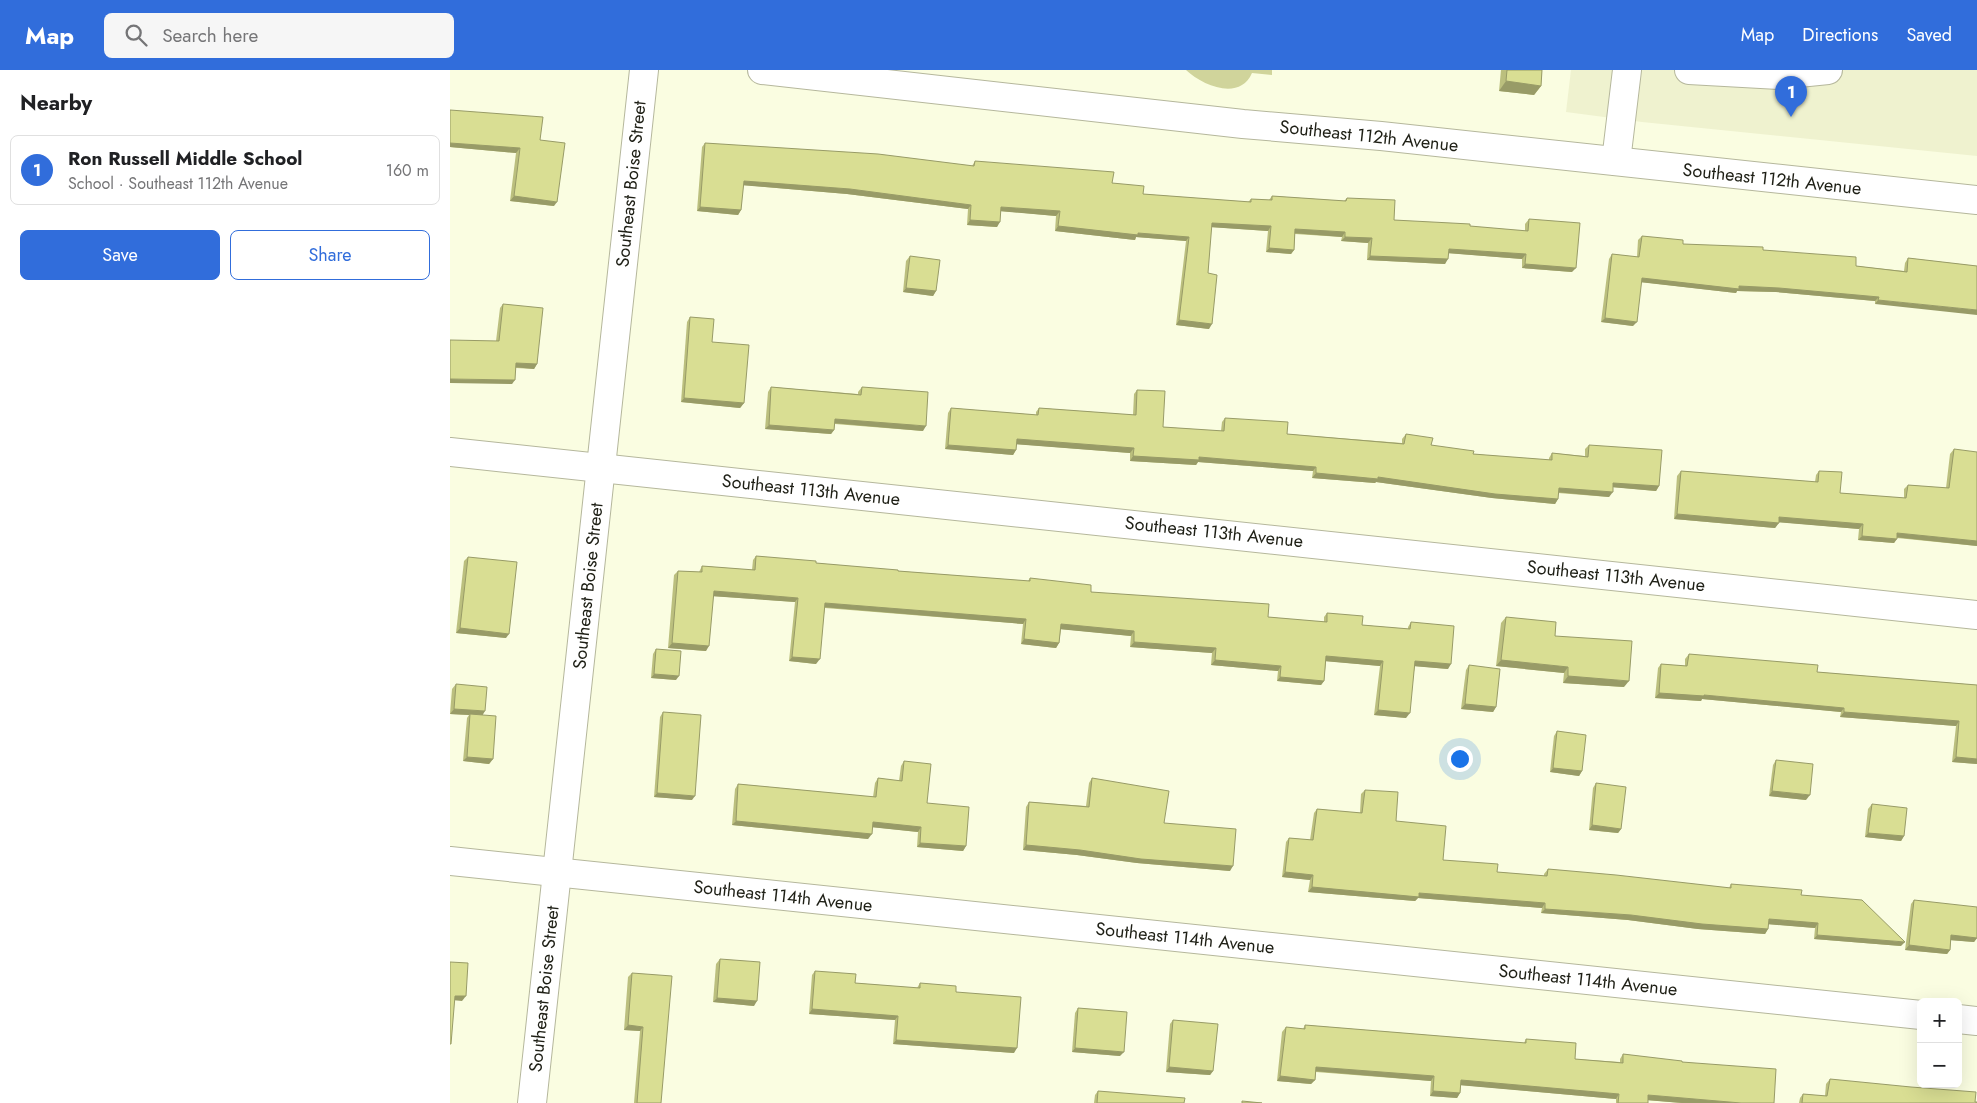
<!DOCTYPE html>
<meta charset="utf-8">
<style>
:root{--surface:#fff;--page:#f6f6f6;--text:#202124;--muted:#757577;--line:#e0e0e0;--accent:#316ddb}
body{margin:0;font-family:Jost,sans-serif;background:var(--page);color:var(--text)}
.controls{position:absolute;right:15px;bottom:15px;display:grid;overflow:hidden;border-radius:8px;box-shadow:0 5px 20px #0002}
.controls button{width:45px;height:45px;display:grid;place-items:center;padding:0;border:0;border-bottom:1px solid var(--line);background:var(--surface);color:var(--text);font:25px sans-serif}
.you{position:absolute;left:1009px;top:688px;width:18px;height:18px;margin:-12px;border:4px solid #fff;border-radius:50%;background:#1a73e8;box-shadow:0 0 0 8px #1a73e833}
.badge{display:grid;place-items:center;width:32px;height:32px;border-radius:50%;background:var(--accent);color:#fff;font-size:16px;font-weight:700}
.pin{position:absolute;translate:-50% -41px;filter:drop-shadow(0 1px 2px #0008)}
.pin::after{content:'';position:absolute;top:26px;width:18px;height:15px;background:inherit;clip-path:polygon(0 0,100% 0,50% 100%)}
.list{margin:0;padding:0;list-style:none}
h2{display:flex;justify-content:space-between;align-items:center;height:65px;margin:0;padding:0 20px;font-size:21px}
h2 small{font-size:16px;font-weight:400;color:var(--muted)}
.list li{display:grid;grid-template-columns:32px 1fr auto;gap:15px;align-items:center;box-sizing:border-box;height:70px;margin:0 10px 10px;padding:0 10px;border:1px solid var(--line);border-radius:8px}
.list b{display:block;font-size:19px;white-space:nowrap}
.list p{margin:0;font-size:16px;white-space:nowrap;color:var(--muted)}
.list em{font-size:16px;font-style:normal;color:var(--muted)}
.actions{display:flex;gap:10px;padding:15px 20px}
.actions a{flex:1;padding:11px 0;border:1px solid var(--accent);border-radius:8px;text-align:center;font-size:18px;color:var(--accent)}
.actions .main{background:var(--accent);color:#fff}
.icon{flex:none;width:28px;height:28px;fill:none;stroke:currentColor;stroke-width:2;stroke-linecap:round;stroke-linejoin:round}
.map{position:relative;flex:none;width:1527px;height:1033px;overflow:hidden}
header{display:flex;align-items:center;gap:30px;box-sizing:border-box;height:70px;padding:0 25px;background:var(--accent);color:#fff}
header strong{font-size:24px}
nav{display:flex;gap:28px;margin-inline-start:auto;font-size:18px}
.search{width:350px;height:45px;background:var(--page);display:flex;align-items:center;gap:12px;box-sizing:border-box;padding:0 18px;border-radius:8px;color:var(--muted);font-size:19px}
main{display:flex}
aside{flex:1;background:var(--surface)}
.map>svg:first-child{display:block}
</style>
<header>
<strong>Map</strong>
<div class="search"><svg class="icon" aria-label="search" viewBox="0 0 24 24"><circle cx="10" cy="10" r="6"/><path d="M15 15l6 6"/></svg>Search here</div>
<nav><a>Map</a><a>Directions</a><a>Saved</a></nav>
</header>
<main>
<aside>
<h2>Nearby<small></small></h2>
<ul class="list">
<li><span class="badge">1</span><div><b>Ron Russell Middle School</b><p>School · Southeast 112th Avenue</p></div><em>160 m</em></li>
</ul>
<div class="actions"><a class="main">Save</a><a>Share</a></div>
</aside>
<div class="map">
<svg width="1527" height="1033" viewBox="0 0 1527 1033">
<rect width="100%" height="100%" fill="#fafde1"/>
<!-- built -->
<polygon fill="#eff2cf" points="1121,0 1527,0 1527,86 1192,52 1116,42"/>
<!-- green -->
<path fill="#d0d49b" d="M736,0H822V5L802,3C790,31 753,16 736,0Z"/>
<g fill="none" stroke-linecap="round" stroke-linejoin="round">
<defs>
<g id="minor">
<polyline points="312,0 793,54 931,66 1527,130"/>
<polyline points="1239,0 1329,5 1378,0"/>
<polyline points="1166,91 1177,0"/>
<polyline points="0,382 1527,545"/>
<polyline points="0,791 1471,945"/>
<polyline points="1508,949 1527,951"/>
<polyline points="82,1033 194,0"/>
</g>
</defs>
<!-- minor casing -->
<use href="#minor" stroke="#b5b79c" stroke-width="30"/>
<!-- minor -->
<use href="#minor" stroke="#fff" stroke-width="28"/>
</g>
<!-- wall -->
<g fill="#bbbf7e">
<polygon points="1051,0 1092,0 1091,16 1084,25 1049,21"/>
<polygon points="0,40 90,70 104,136 60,131 66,83 0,77"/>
<polygon points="255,73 522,96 525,91 662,113 693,124 798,132 801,129 819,130 822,126 894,131 897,128 944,150 1075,161 1075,154 1079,149 1122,202 1072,198 1072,189 998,183 995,194 917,190 918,173 891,171 892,167 845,164 844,180 841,184 816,182 818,161 761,157 758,203 759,259 726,255 736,171 686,167 685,170 605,161 606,146 551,141 547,157 517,155 518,139 397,124 293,115 291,140 288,145 247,141 252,77"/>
<polygon points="1192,166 1233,174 1313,180 1406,196 1454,201 1455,193 1458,188 1527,196 1425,234 1425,231 1326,222 1287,221 1286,223 1191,212 1183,256 1151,252 1159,189 1162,184 1187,187 1188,170"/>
<polygon points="460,186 486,221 483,226 453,222 456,191"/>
<polygon points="53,234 87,294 84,299 66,298 62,314 46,271 50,238"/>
<polygon points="240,247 262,272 294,333 290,338 231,332 237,252"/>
<polygon points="321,317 408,324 408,322 412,317 473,361 385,354 384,360 381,364 315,359 318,322"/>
<polygon points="687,320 713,357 771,361 772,352 775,348 837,364 952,373 952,369 956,364 981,375 1023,384 1099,390 1099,388 1102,383 1135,386 1135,379 1139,375 1209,416 1206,421 1163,417 1159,427 1108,423 1108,429 1105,434 1042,428 926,412 925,413 862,408 863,401 748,392 746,395 680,391 680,383 566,374 566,380 563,385 495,379 498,343 501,338 586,345 586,342 589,338 683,345 684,324"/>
<polygon points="1504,379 1527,476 1447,468 1444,473 1408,470 1409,459 1329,452 1325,458 1224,449 1227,406 1231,401 1365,412 1366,405 1369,401 1390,423 1454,428 1454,419 1458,415 1496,418 1500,384"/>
<polygon points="306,486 366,493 448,501 578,511 580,508 641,522 818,547 874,552 874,547 877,543 912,555 958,559 958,557 961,552 998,599 965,596 956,648 924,645 930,596 876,591 874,611 871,615 827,611 828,601 761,595 762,583 680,577 681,566 611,559 609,573 606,578 571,574 573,554 375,538 366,594 339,591 345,532 263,526 256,581 218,578 224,505 228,501 249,502 252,496 302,500 303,490"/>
<polygon points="18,487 56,568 6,563 14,491"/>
<polygon points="1056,547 1105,566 1174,617 1113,613 1114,603 1046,596 1051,553"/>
<polygon points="206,579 226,610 201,608 203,584"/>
<polygon points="1239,584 1367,602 1527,615 1527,694 1502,692 1506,656 1390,647 1391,642 1252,629 1251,631 1205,628 1208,598 1211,594 1235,596 1235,589"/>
<polygon points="1019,595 1046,637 1043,642 1011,639 1016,600"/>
<polygon points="6,614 33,645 43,689 39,694 13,691 17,648 19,645 0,644 2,619"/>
<polygon points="213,642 242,730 204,727 210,647"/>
<polygon points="1107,661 1132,701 1129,706 1100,702 1104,666"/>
<polygon points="1326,690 1356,730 1319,726 1323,695"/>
<polygon points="454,691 477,733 516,776 513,781 467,777 468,762 422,757 418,769 282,755 285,719 288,714 423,727 425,713 428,708 449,711 451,696"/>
<polygon points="642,708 714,753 780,801 687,793 627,785 573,780 576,737 579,732 636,736 639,713"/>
<polygon points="1146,713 1171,759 1168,763 1139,760 1143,718"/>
<polygon points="915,720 946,751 993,790 1047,802 1094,806 1094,804 1098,799 1279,818 1281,814 1351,825 1451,876 1364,869 1365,858 1318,854 1318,859 1315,864 1248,859 1178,850 1091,843 1092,838 968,828 965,831 858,822 860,810 832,807 836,772 839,768 860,770 864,743 867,739 910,743 911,724"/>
<polygon points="1422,734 1454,766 1451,771 1415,767 1418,739"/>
<polygon points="1464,830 1527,868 1524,872 1501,870 1500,880 1497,884 1455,880 1461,834"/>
<polygon points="270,889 304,936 263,932 266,894"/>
<polygon points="365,901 405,913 467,918 470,913 506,922 564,983 443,974 445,950 359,944 362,905"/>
<polygon points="182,903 211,1033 184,1033 190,961 174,960 178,907"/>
<polygon points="628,938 670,986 622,982 625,943"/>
<polygon points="723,950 763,1001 760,1005 716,1002 720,954"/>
<polygon points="855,955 1074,973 1076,969 1125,989 1170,992 1170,989 1173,984 1232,992 1324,1033 1232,1033 1198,1030 1198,1033 1166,1033 1166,1029 1011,1015 1010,1023 1007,1028 980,1026 981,1011 866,1002 865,1010 861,1014 827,1011 832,962 836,957 853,959"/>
<polygon points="1380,1009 1525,1032 1527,1033 1349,1033 1350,1028 1353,1024 1375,1026 1376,1014"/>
<polygon points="648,1021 734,1033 644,1033 645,1025"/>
</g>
<!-- shaded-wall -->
<g fill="#989b67">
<polygon points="1056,11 1091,16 1084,25 1049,21"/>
<polygon points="0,73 70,78 66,83 0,77"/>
<polygon points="294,111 400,119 521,135 518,139 397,124 290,115"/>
<polygon points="64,126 107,132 104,136 60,131"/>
<polygon points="250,137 291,140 288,145 247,141"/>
<polygon points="551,137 610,141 606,146 548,141"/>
<polygon points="520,150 550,152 547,157 517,155"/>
<polygon points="762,153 821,156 818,161 759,157"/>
<polygon points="608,156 688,163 739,167 736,171 686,167 685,170 605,161"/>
<polygon points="845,159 895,162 892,167 842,163"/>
<polygon points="895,167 922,168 918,173 891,171"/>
<polygon points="819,178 844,180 841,184 816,182"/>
<polygon points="999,179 1076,184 1072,189 996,183"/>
<polygon points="920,186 998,189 995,194 917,190"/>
<polygon points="1075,194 1126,198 1122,202 1072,198"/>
<polygon points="1192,208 1289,216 1329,218 1429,227 1425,231 1326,222 1287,221 1286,223 1189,212"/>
<polygon points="456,218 486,221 483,226 453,222"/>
<polygon points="1428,230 1527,240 1527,245 1425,234"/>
<polygon points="1155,248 1187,252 1183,256 1151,252"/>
<polygon points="729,250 762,254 759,259 726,255"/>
<polygon points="66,293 87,294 84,299 63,297"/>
<polygon points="0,309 65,310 62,314 0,313"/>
<polygon points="234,328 294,333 290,338 231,332"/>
<polygon points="385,349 476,356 473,361 382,353"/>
<polygon points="319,355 384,360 381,364 315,359"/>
<polygon points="567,369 684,378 680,383 564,374"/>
<polygon points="498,375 566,380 563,385 495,379"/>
<polygon points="683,386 749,387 866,397 863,401 748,392 746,395 680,391"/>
<polygon points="866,403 928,407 1108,429 1105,434 1042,428 926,412 925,413 862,408"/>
<polygon points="1163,413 1209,416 1206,421 1160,417"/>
<polygon points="1109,418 1163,422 1159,427 1105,422"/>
<polygon points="1227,444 1329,453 1325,458 1224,449"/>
<polygon points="1329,447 1413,454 1409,459 1326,452"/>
<polygon points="1447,463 1527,471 1527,476 1444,467"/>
<polygon points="1412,466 1447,469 1444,473 1408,470"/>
<polygon points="264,521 348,528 345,532 260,526"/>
<polygon points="375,533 576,549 573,554 372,537"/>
<polygon points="611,554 684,561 681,566 608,559"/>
<polygon points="10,558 59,564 56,568 6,563"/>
<polygon points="574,569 609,573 606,578 571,574"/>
<polygon points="684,572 766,578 762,583 680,577"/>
<polygon points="222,573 259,576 256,581 218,578"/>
<polygon points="876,586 933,591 930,596 873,591"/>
<polygon points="342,587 370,589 366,594 339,591"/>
<polygon points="765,590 831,596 828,601 761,595"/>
<polygon points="1051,590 1118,597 1114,603 1046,596"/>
<polygon points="965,591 1001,594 998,599 962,596"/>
<polygon points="204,604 229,606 226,610 201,608"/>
<polygon points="1118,606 1179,611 1174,617 1113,613"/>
<polygon points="830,607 874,611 871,615 827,611"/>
<polygon points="1209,623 1254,625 1394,638 1391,642 1252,629 1251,631 1205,628"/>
<polygon points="1015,634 1046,637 1043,642 1011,639"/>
<polygon points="4,639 35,641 32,646 20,644 19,645 0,644"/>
<polygon points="928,640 960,643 956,648 924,645"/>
<polygon points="1394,642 1509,651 1506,656 1390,647"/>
<polygon points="17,687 43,689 39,694 13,691"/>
<polygon points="1506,687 1527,689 1527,694 1502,692"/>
<polygon points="1103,698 1132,701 1129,706 1100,702"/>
<polygon points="1322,721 1360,725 1356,730 1319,726"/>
<polygon points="207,723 245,726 242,730 204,727"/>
<polygon points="286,751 422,764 418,769 282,755"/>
<polygon points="423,752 471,757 468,762 420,757"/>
<polygon points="1142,755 1171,759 1168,763 1139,760"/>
<polygon points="1418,763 1454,766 1451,771 1415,767"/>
<polygon points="470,773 516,776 513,781 467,777"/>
<polygon points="576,775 630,780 783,796 780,801 687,793 627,785 573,780"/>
<polygon points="835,802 863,805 860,810 832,807"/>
<polygon points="862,817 969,823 1095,833 1092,838 968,828 965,831 858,822"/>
<polygon points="1095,839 1181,845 1318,859 1315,864 1248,859 1178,850 1091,843"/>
<polygon points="1319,849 1368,853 1365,858 1316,854"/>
<polygon points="1367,865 1455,872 1451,876 1364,869"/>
<polygon points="1501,865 1527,868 1524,872 1498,870"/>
<polygon points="1459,875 1500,880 1497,884 1455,880"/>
<polygon points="5,926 16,926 12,931 2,930"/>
<polygon points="267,928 307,931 304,936 263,932"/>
<polygon points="362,939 448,946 445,950 359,944"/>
<polygon points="178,955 193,957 190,961 174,960"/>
<polygon points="446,970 567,978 564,983 443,974"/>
<polygon points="625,978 674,982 670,986 622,982"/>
<polygon points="719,997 763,1001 760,1005 716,1002"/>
<polygon points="866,997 984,1006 981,1011 863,1001"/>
<polygon points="830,1006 865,1010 861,1014 827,1011"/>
<polygon points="1011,1010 1169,1024 1166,1029 1008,1015"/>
<polygon points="983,1021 1010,1023 1007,1028 980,1026"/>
<polygon points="1198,1025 1291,1033 1232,1033 1195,1030"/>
</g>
<!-- building -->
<g fill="#d9de93" stroke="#989b67">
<polygon points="1057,0 1092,0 1091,16 1056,11"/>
<polygon points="0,40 93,47 90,70 115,73 107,132 64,126 70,78 0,73"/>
<polygon points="255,73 428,84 524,96 525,91 664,102 662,113 694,116 693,124 801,132 801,129 822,130 822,126 896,131 897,128 945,130 944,150 1020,154 1020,156 1078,161 1079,149 1130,153 1126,198 1075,194 1076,184 999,179 998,189 920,186 922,168 895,167 895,162 845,159 844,180 819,178 821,156 762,153 758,203 767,205 762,254 729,250 739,167 688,163 688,165 608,156 610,141 551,137 550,152 520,150 521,135 400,119 294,111 291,140 250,137"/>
<polygon points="1192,166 1233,170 1233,174 1313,177 1313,180 1406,187 1406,196 1457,202 1458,188 1527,196 1527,240 1428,230 1429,227 1329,218 1289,216 1289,219 1192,208 1187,252 1155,248 1162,184 1189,187"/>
<polygon points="460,186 490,190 486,221 456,218"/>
<polygon points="53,234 93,238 87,294 66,293 65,310 0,309 0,270 49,271"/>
<polygon points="240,247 264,249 262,272 299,275 294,333 234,328"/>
<polygon points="321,317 411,325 412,317 478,322 476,356 385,349 384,360 319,355"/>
<polygon points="687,320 715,321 713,357 774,361 775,348 838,352 837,364 954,374 956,364 983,368 981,375 1024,381 1023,384 1102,390 1102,383 1138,387 1139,375 1212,380 1209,416 1163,413 1163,422 1109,418 1108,429 1045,424 928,407 928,409 866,403 866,397 749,387 749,390 683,386 684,378 567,369 566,380 498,375 501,338 588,345 589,338 686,345"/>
<polygon points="1504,379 1527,382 1527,471 1447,463 1447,469 1412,466 1413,454 1329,447 1329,453 1227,444 1231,401 1368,412 1369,401 1392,402 1390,423 1456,428 1458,415 1499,418"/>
<polygon points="306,486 366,491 366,493 448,500 448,501 580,511 580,508 641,515 641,522 819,534 818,547 877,552 877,543 913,546 912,555 960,559 961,552 1004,556 1001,594 965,591 960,643 928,640 933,591 876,586 874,611 830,607 831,596 765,590 766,578 684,572 684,561 611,554 609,573 574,569 576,549 375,533 370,589 342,587 348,528 264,521 259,576 222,573 228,501 252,502 252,496 305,500"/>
<polygon points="18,487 67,492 59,564 10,558"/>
<polygon points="1056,547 1106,552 1105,566 1182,571 1179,611 1118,606 1118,597 1051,590"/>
<polygon points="206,579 231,581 229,606 204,604"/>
<polygon points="1239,584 1368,595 1367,602 1527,615 1527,689 1506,687 1509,651 1394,642 1394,638 1254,625 1254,626 1209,623 1211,594 1237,596"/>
<polygon points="1019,595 1050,599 1046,637 1015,634"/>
<polygon points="6,614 37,617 35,641 4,639"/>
<polygon points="213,642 251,645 245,726 207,723"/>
<polygon points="20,644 46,646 43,689 17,687"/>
<polygon points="1107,661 1136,665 1132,701 1103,698"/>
<polygon points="1326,690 1363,694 1360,725 1322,721"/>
<polygon points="454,691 481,694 477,733 519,737 516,776 470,773 471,757 423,752 422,764 286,751 288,714 426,727 428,708 452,711"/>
<polygon points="642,708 719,721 714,753 786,759 783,796 691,789 630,780 576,775 579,732 639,737"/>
<polygon points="1146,713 1176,717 1171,759 1142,755"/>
<polygon points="915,720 948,722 946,751 996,756 993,790 1048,794 1047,802 1097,806 1098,799 1166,805 1281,818 1281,814 1352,820 1351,825 1412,830 1455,872 1367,865 1368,853 1319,849 1318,859 1252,854 1181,845 1095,839 1095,833 969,823 969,827 862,817 863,805 835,802 839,768 863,770 867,739 912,743"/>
<polygon points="1422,734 1457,738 1454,766 1418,763"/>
<polygon points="1464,830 1527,837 1527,868 1501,865 1500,880 1459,875"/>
<polygon points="270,889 310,892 307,931 267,928"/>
<polygon points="0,892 18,893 16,926 5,926 1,974 0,974"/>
<polygon points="365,901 406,904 405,913 470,918 470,913 506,916 506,922 571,927 567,978 446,970 448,946 362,939"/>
<polygon points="182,903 222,906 211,1033 187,1033 193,957 178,955"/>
<polygon points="628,938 677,942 674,982 625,978"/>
<polygon points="723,950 768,954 763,1001 719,997"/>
<polygon points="855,955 1076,973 1076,969 1126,973 1125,989 1173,993 1173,984 1232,991 1232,992 1326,999 1324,1033 1291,1033 1198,1025 1198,1033 1168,1033 1169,1024 1011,1010 1010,1023 983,1021 984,1006 866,997 865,1010 830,1006 836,957 855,959"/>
<polygon points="1380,1009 1461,1017 1526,1022 1525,1032 1527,1032 1527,1033 1352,1033 1353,1024 1377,1026"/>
<polygon points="648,1021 735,1028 734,1033 647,1033"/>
<polygon points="792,1031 812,1033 792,1033"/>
</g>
<g text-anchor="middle" stroke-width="5" stroke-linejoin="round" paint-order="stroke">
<!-- street labels -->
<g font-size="18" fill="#1e1f15" stroke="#fff">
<text transform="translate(919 66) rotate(6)" y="6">Southeast 112th Avenue</text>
<text transform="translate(1322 109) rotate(6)" y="6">Southeast 112th Avenue</text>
<text transform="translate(181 114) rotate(-84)" y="6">Southeast Boise Street</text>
<text transform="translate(361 420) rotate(6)" y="6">Southeast 113th Avenue</text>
<text transform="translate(764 462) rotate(6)" y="6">Southeast 113th Avenue</text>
<text transform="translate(1166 506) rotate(6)" y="6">Southeast 113th Avenue</text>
<text transform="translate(138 516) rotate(-84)" y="6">Southeast Boise Street</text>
<text transform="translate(333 826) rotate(6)" y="6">Southeast 114th Avenue</text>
<text transform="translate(735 868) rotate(6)" y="6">Southeast 114th Avenue</text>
<text transform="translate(1138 910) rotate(6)" y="6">Southeast 114th Avenue</text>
<text transform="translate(94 919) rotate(-84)" y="6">Southeast Boise Street</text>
</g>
</g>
</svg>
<div class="controls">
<button>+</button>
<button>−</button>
</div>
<div class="you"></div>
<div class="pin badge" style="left:1341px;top:47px">1</div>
</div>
</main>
